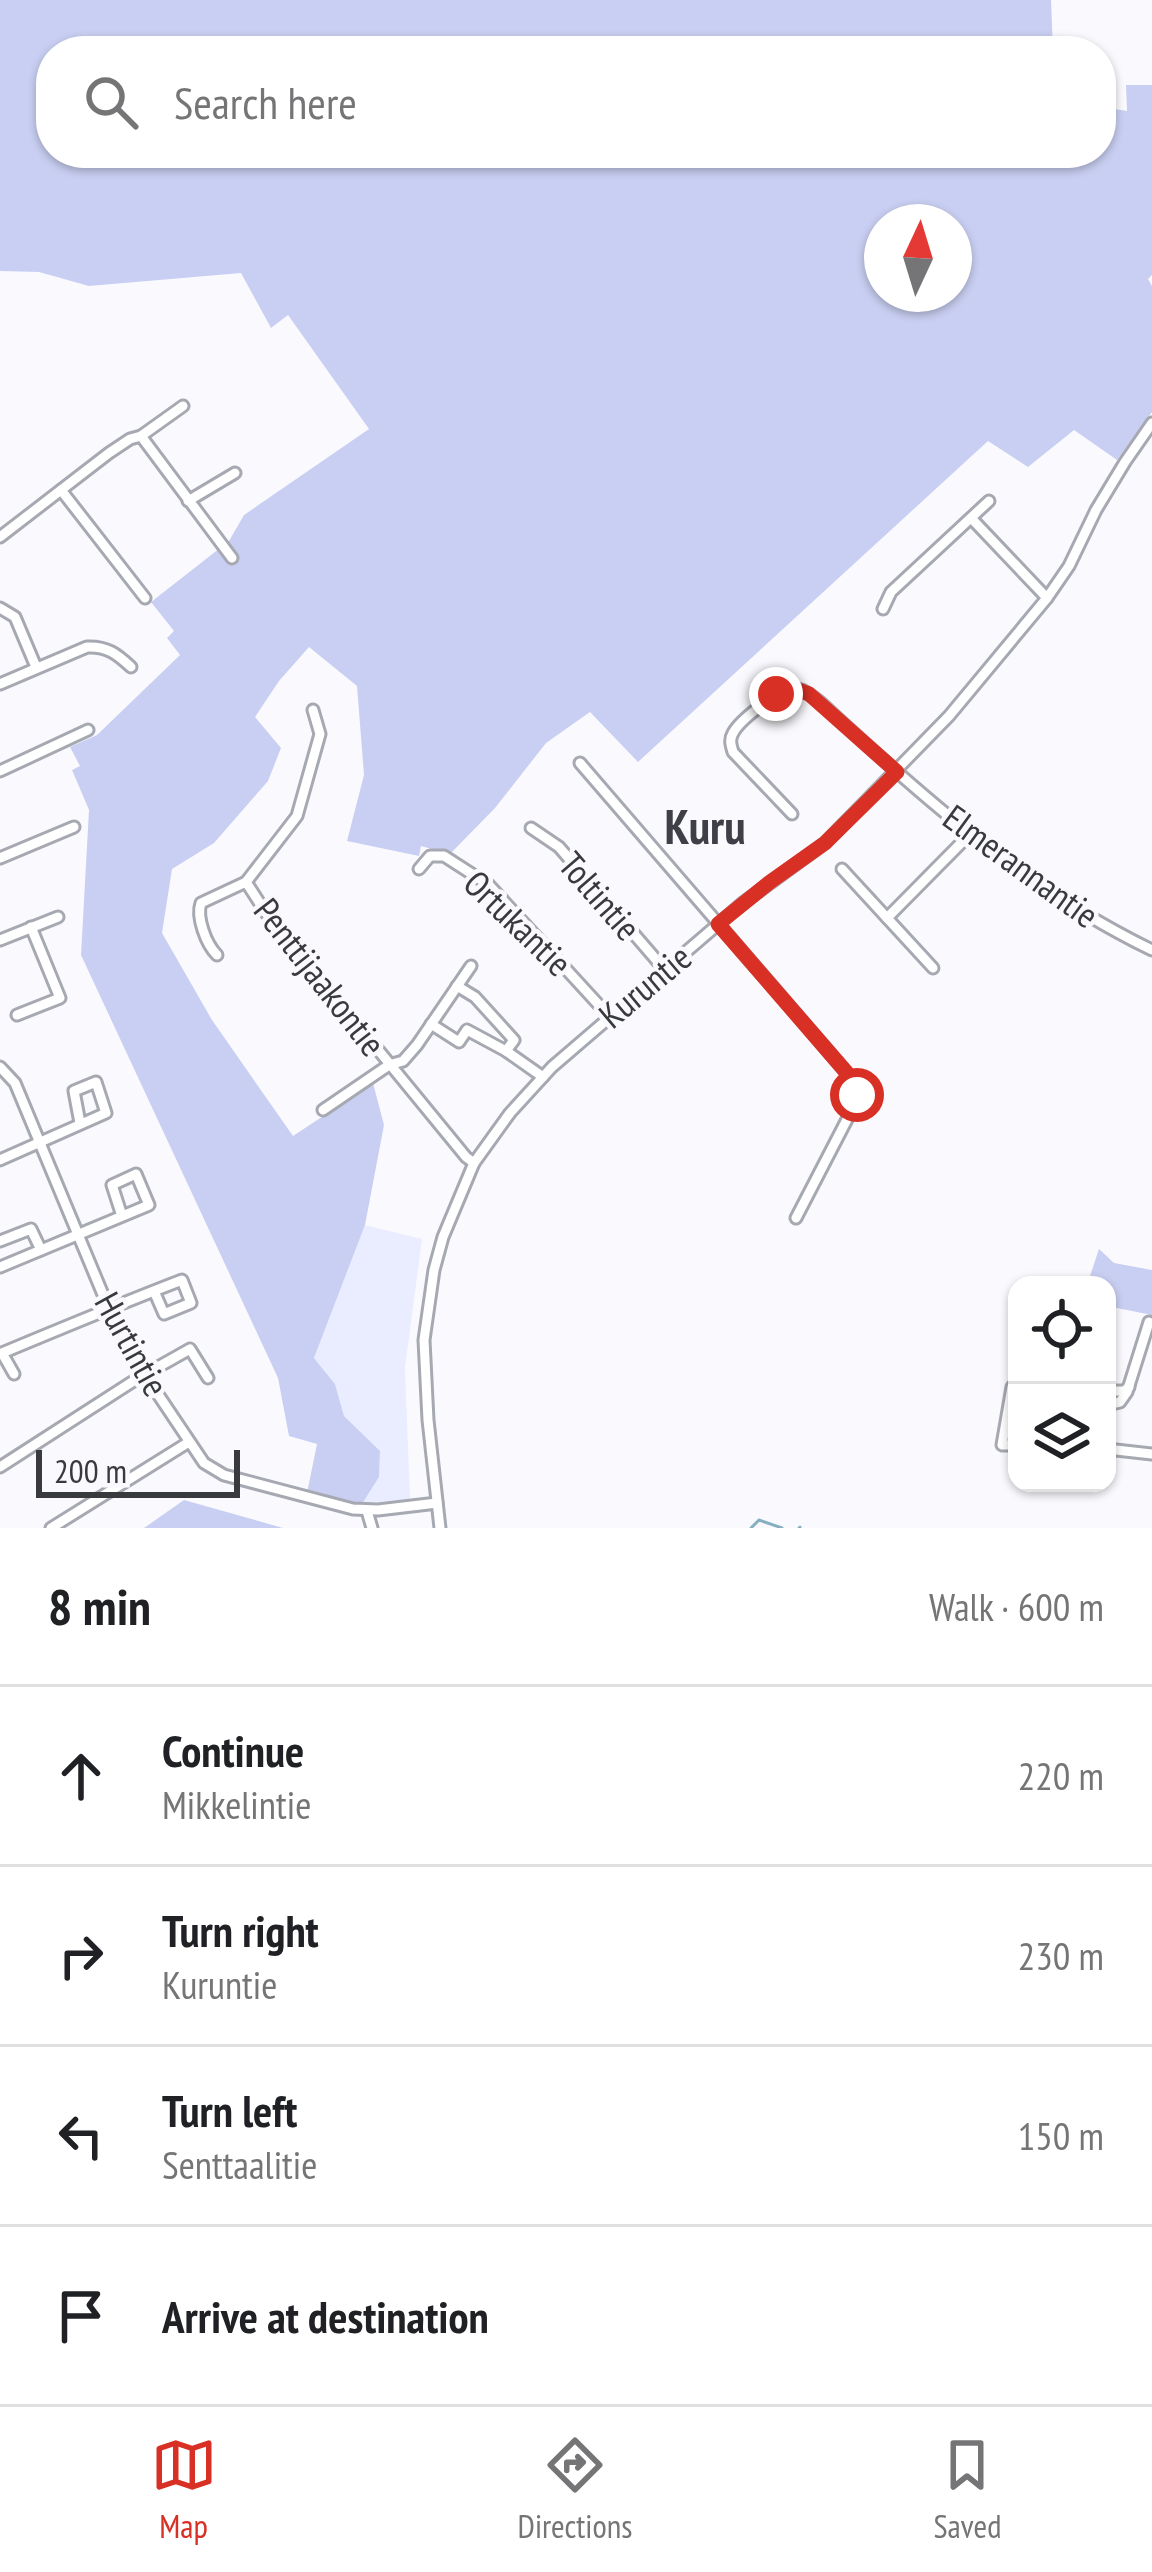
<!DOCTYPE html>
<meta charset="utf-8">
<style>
:root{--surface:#fff;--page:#f2f2f2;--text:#202124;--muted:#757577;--line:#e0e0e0;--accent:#d93025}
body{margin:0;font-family:"PT Sans Narrow",sans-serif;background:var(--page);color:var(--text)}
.controls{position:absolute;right:36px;bottom:36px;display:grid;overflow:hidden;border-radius:24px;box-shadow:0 3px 9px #0004}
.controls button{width:108px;height:108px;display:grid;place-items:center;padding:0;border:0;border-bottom:3px solid var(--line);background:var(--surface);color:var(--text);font:60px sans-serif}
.compass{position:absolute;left:864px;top:204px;width:108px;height:108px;border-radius:50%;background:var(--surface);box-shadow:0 3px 9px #0004;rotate:4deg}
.scale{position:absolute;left:36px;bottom:30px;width:204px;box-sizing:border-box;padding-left:12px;border:6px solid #393a3d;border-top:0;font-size:33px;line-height:42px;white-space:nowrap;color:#393a3d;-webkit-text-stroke:9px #fafafe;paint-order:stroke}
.stop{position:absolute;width:36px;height:36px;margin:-27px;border:9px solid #d93025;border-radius:50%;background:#fff}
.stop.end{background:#d93025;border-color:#fff;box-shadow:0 3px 12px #0008}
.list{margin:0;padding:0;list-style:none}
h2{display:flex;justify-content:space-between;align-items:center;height:156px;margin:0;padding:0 48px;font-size:51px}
h2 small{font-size:39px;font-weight:400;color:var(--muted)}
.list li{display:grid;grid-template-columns:78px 1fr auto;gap:36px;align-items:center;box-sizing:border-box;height:180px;padding:0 48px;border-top:3px solid var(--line)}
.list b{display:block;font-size:45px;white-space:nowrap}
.list p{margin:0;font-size:39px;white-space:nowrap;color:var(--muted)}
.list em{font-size:39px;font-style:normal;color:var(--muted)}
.icon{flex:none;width:66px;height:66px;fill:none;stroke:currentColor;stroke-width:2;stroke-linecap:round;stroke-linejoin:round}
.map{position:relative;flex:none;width:1152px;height:1528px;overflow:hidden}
.search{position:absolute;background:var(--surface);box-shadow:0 3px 9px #0004;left:36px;right:36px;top:36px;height:132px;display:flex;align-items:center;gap:30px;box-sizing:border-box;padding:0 42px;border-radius:48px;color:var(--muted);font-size:45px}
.sheet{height:876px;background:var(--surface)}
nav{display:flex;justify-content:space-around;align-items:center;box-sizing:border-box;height:168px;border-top:3px solid var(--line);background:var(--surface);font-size:33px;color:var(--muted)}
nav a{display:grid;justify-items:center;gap:6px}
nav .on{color:var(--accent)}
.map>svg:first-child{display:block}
</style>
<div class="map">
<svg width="1152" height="1528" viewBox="0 0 1152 1528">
<rect width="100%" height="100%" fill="#fafafe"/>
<!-- built -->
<polygon fill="#eaedff" points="365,1225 422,1239 405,1368 410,1499 362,1504 379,1477 380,1451 344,1416 335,1384 314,1358"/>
<!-- green -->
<g fill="#c9cff2" fill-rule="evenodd">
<path d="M0,0H1051L1053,51H51V153H569L570,161L578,165L586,153H1101V107L1127,111L1126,85H1152V275L1148,279L1152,286V412L1117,460L1074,430L1028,467L988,441L638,762L590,712L546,743L495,808L450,854L421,846L419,856L347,841L364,775L357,686L309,647L279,681L255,717L281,748L268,781L214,843L172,869L162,933L212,1020L293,1136L373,1083L384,1125L365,1225L314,1358L335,1384L344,1416L380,1451L379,1477L362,1504L307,1493L317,1444L289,1436L278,1378L81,955L89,810L72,770L80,766L70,747L97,735L180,655L167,638L174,631L151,602L229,541L244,515L369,429L288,315L271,328L241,273L89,286L39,272L0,271ZM882,222H954V294H882Z"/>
<polygon points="1099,1249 1114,1263 1152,1270 1152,1315 1107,1306 1107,1285 1087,1285"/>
<polygon points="184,1500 283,1528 144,1528"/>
</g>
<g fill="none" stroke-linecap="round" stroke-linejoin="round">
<!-- stream -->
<g stroke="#86afc0" stroke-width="3">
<polyline points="751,1528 759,1520 782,1528"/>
<polyline points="799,1528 800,1527"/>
</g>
<defs>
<g id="minor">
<polyline points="141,436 232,558"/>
<polyline points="61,490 145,598"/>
<polyline points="188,501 235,473"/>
<polyline points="972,519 1047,598"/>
<polyline points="0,537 109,453 130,439 141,436 183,406"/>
<polyline points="0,608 15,617 36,667"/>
<polyline points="883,609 891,592 989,501"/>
<path d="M0,684L87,647C107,646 117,654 131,667"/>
<polyline points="313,710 320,734 297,816 246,882 266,913 466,1157 474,1163"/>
<polyline points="580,763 853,1080 857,1095 855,1104 796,1218"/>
<polyline points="0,771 88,730"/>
<path d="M792,814L733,752C731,745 729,740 733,733C740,720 780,688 795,689C805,689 813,697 820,702C922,797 1026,889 1152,950"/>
<polyline points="531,828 559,847 665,970"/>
<polyline points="0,858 74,827"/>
<polyline points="419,869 430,856 444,856 489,885 609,1016"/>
<polyline points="842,869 933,968"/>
<polyline points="887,918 970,834"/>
<polyline points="0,940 58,917"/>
<path d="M217,955C206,944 196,917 201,903L246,882"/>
<polyline points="457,986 475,997 514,1040 506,1051"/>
<polyline points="17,1015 60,998 31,927"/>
<polyline points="431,1024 459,1042 467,1030 506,1051 543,1077"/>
<polyline points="0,1067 15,1083 109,1309 145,1375 204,1463 224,1475 353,1509 378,1510 437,1503"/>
<polyline points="323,1110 389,1065 403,1061 417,1045 471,966"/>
<polyline points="0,1160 106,1113 96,1082 74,1091 80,1123"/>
<polyline points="0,1241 31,1229 41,1250"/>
<polyline points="0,1267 149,1205 136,1174 112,1185 122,1216"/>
<path d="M14,1374L2,1353C62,1328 122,1303 182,1280L191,1303L164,1314L154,1291"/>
<polyline points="1017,1381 1012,1387 1002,1445 1017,1445"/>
<polyline points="1107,1391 1124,1391 1129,1387"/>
<polyline points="1107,1405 1120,1402 1127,1392 1149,1322"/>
<polyline points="1107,1449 1152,1454"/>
<polyline points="0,1467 135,1380 190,1349 208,1378"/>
<polyline points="367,1511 372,1528"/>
<polyline points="51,1528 189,1442"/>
<polyline points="440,1528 428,1420 424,1340 434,1270 443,1237 474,1163 510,1113 552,1067 744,902 825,843 949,716 1047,598 1069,566 1096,510 1125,462 1152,423"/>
</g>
</defs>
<!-- minor casing -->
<use href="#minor" stroke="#a7a9b2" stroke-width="15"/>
<!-- minor -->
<use href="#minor" stroke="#fff" stroke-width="9"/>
</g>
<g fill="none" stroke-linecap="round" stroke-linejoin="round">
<!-- route -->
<polyline stroke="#d93025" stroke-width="15" points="776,694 793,688 809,694 897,772 825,843 770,882 718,924 853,1080 857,1095"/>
</g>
<g text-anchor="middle" stroke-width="9" stroke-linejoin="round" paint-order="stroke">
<!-- street labels -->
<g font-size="36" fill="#393a3d" stroke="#fafafe">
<text transform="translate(1021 866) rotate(36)" y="13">Elmerannantie</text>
<text transform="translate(600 896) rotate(49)" y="13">Toltintie</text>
<text transform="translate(518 923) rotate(44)" y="13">Ortukantie</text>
<text transform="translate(320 977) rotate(52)" y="13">Penttijaakontie</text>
<text transform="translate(645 986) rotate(-40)" y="13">Kuruntie</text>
<text transform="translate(132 1344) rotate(61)" y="13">Hurtintie</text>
</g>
<!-- district labels -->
<g font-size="48" font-weight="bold" fill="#3e3f47" stroke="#fafafe">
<text x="705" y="844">Kuru</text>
</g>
</g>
</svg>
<div class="controls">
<button><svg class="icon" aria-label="locate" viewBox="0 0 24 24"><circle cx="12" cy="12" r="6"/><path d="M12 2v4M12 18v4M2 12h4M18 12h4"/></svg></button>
<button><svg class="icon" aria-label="layers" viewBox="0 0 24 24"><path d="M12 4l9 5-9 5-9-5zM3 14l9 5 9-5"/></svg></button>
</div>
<svg class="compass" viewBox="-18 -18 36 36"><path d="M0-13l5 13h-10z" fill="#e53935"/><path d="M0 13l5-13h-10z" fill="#757577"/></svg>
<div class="scale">200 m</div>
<div class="stop" style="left:857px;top:1095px"></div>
<div class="stop end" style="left:776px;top:694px"></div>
<div class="search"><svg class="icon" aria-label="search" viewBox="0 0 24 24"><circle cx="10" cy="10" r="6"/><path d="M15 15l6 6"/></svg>Search here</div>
</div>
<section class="sheet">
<h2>8 min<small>Walk · 600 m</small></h2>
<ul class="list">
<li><svg class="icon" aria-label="ahead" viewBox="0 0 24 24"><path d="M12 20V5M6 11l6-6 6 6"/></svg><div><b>Continue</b><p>Mikkelintie</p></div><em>220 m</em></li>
<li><svg class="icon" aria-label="right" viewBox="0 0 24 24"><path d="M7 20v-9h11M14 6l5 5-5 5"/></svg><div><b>Turn right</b><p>Kuruntie</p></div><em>230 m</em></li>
<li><svg class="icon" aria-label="left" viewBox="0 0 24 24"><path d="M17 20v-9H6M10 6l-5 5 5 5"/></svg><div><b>Turn left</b><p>Senttaalitie</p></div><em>150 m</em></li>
<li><svg class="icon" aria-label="arrive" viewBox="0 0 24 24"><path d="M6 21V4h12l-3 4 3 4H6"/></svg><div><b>Arrive at destination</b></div></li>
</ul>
</section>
<nav>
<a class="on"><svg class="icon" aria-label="map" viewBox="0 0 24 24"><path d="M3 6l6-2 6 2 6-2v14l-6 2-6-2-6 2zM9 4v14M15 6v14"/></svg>Map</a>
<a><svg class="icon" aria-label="directions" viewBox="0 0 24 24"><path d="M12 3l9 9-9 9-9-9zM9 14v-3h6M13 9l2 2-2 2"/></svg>Directions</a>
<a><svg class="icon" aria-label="saved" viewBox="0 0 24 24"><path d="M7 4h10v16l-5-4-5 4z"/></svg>Saved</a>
</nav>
